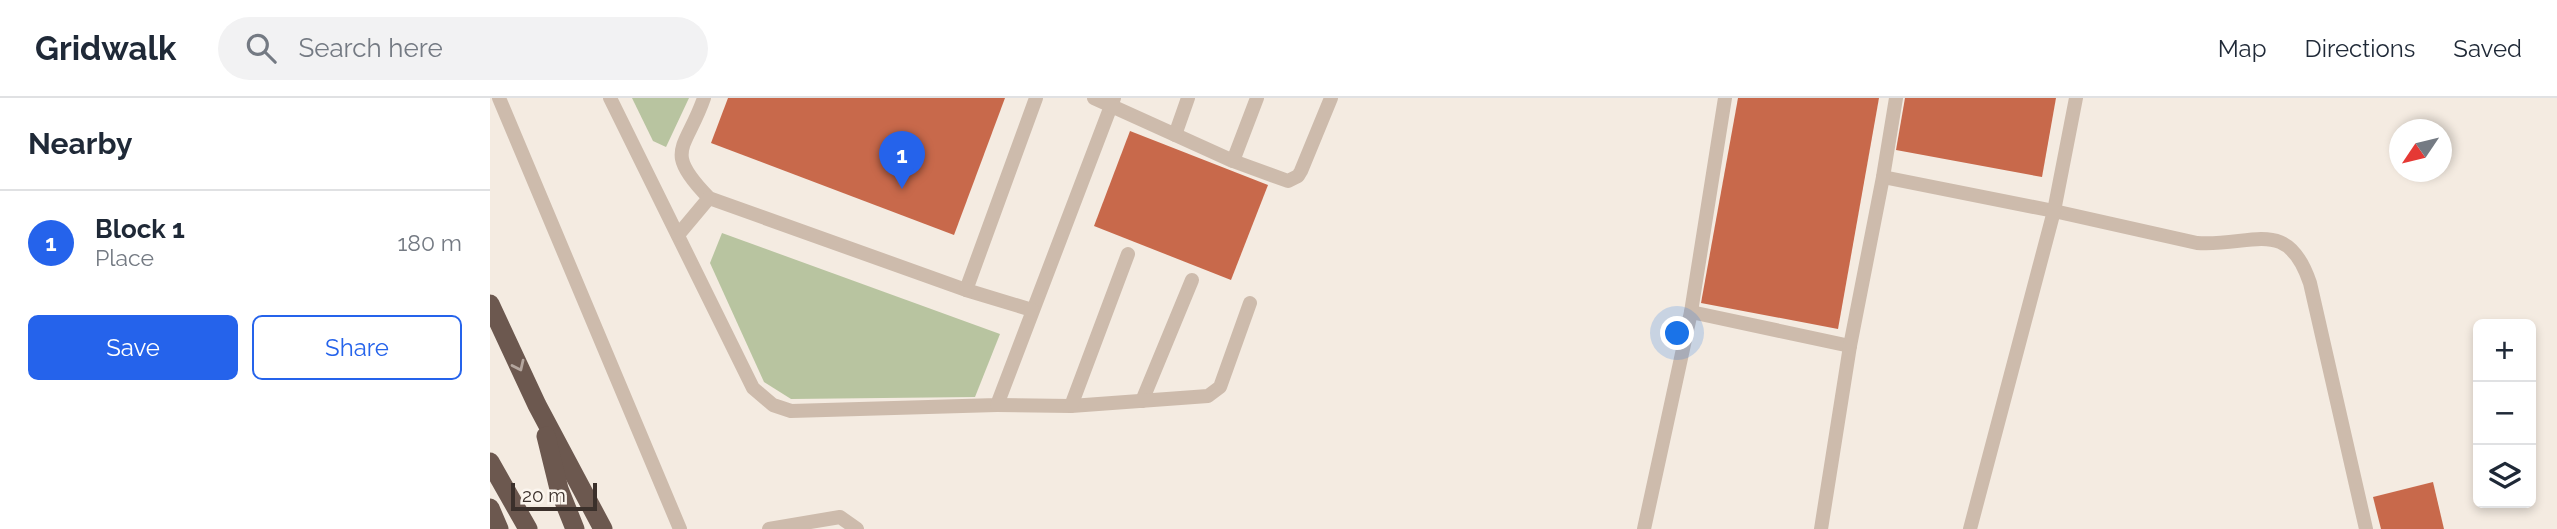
<!DOCTYPE html>
<meta charset="utf-8">
<style>
:root{--surface:#fff;--page:#f2f2f3;--text:#1f2937;--muted:#747a83;--line:#e0e1e3;--accent:#2563eb}
body{margin:0;font-family:Raleway,sans-serif;background:var(--page);color:var(--text)}
.controls{position:absolute;right:21px;bottom:21px;display:grid;overflow:hidden;border-radius:10px;box-shadow:0 4px 10px #0003}
.controls button{width:63px;height:63px;display:grid;place-items:center;padding:0;border:0;border-bottom:2px solid var(--line);background:var(--surface);color:var(--text);font:35px sans-serif}
.compass{position:absolute;left:1899px;top:21px;width:63px;height:63px;border-radius:50%;background:var(--surface);box-shadow:0 4px 10px #0003;rotate:235deg}
.scale{position:absolute;left:21px;bottom:18px;width:86px;box-sizing:border-box;padding-left:7px;border:4px solid #3b302b;border-top:0;font-size:19px;line-height:24px;white-space:nowrap;color:#3b302b;-webkit-text-stroke:5px #fbf5ee;paint-order:stroke}
.you{position:absolute;left:1188px;top:236px;width:24px;height:24px;margin:-18px;border:5px solid #fff;border-radius:50%;background:#1a73e8;box-shadow:0 0 0 10px #1a73e833}
.badge{display:grid;place-items:center;width:46px;height:46px;border-radius:50%;background:var(--accent);color:#fff;font-size:23px;font-weight:700}
.pin{position:absolute;translate:-50% -58px;filter:drop-shadow(0 2px 4px #0008)}
.pin::after{content:'';position:absolute;top:37px;width:24px;height:21px;background:inherit;clip-path:polygon(0 0,100% 0,50% 100%)}
.list{margin:0;padding:0;list-style:none}
h2{display:flex;justify-content:space-between;align-items:center;height:91px;margin:0;padding:0 28px;font-size:30px}
h2 small{font-size:23px;font-weight:400;color:var(--muted)}
.list li{display:grid;grid-template-columns:46px 1fr auto;gap:21px;align-items:center;box-sizing:border-box;height:105px;padding:0 28px;border-top:2px solid var(--line)}
.list b{display:block;font-size:26px;white-space:nowrap}
.list p{margin:0;font-size:23px;white-space:nowrap;color:var(--muted)}
.list em{font-size:23px;font-style:normal;color:var(--muted)}
.actions{display:flex;gap:14px;padding:21px 28px}
.actions a{flex:1;padding:16px 0;border:2px solid var(--accent);border-radius:10px;text-align:center;font-size:24px;color:var(--accent)}
.actions .main{background:var(--accent);color:#fff}
.icon{flex:none;width:38px;height:38px;fill:none;stroke:currentColor;stroke-width:2;stroke-linecap:round;stroke-linejoin:round}
.map{position:relative;flex:none;width:2067px;height:431px;overflow:hidden}
header{display:flex;align-items:center;gap:42px;box-sizing:border-box;height:98px;padding:0 35px;background:var(--surface);border-bottom:2px solid var(--line)}
header strong{font-size:33px}
nav{display:flex;gap:38px;margin-inline-start:auto;font-size:24px}
.search{width:490px;height:63px;background:var(--page);display:flex;align-items:center;gap:18px;box-sizing:border-box;padding:0 24px;border-radius:38px;color:var(--muted);font-size:26px}
main{display:flex}
aside{flex:1;background:var(--surface)}
.map>svg:first-child{display:block}
</style>
<header>
<strong>Gridwalk</strong>
<div class="search"><svg class="icon" aria-label="search" viewBox="0 0 24 24"><circle cx="10" cy="10" r="6"/><path d="M15 15l6 6"/></svg>Search here</div>
<nav><a>Map</a><a>Directions</a><a>Saved</a></nav>
</header>
<main>
<aside>
<h2>Nearby<small></small></h2>
<ul class="list">
<li><span class="badge">1</span><div><b>Block 1</b><p>Place</p></div><em>180 m</em></li>
</ul>
<div class="actions"><a class="main">Save</a><a>Share</a></div>
</aside>
<div class="map">
<svg width="2067" height="431" viewBox="0 0 2067 431">
<rect width="100%" height="100%" fill="#f4ebe1"/>
<!-- green -->
<g fill="#b8c4a0">
<polygon points="142,0 199,0 176,49 163,43"/>
<polygon points="232,135 510,236 485,299 301,301 274,284 220,165"/>
</g>
<!-- building -->
<g fill="#c8694b">
<polygon points="238,0 515,0 464,137 221,45"/>
<polygon points="1248,0 1389,0 1348,231 1211,205"/>
<polygon points="1415,0 1566,0 1552,79 1406,52"/>
<polygon points="640,33 778,87 741,182 604,128"/>
<polygon points="1943,384 1954,431 1891,431 1883,399"/>
</g>
<g fill="none" stroke-linecap="round" stroke-linejoin="round">
<!-- service -->
<g stroke="#cdbbac" stroke-width="14">
<polyline points="9,0 190,431"/>
<polyline points="120,0 263,290 283,307 301,313 507,307 624,0"/>
<path d="M214,0C196,52 172,52 219,100L476,192L542,212"/>
<polyline points="604,0 743,63 798,83 808,78 811,73 841,0"/>
<polyline points="685,37 698,0"/>
<polyline points="743,63 767,0"/>
<path d="M1393,79L1564,113L1707,145C1762,149 1797,117 1820,185L1876,431"/>
<polyline points="188,137 219,100"/>
<polyline points="476,192 546,0"/>
<polyline points="1201,214 1360,248"/>
<polyline points="652,303 702,182"/>
<polyline points="507,307 581,308 718,298 730,289 760,205"/>
<polyline points="581,308 638,156"/>
<polyline points="279,431 350,419 367,431"/>
<polyline points="1154,431 1201,214 1235,0"/>
<polyline points="1331,431 1360,248 1393,79 1406,0"/>
<polyline points="1480,431 1564,113 1586,0"/>
</g>
<!-- trunk -->
<g stroke="#6c584f" stroke-width="19">
<polyline points="0,206 47,307 113,431"/>
<polyline points="56,338 69,391 85,431"/>
<polyline points="0,364 38,431"/>
<polyline points="0,410 9,431"/>
</g>
</g>
<!-- one-way arrows -->
<defs><path id="oneway-chevron" d="M-2-3.5L2.5 0L-2 3.5" fill="none" stroke-width="1.6" stroke-linecap="round" stroke-linejoin="round" transform="scale(1.75)"/></defs>
<use stroke="#b4a69e" href="#oneway-chevron" transform="translate(29 268) rotate(65)"/>
</svg>
<div class="controls">
<button>+</button>
<button>−</button>
<button><svg class="icon" aria-label="layers" viewBox="0 0 24 24"><path d="M12 4l9 5-9 5-9-5zM3 14l9 5 9-5"/></svg></button>
</div>
<svg class="compass" viewBox="-18 -18 36 36"><path d="M0-13l5 13h-10z" fill="#e53935"/><path d="M0 13l5-13h-10z" fill="#747a83"/></svg>
<div class="scale">20 m</div>
<div class="you"></div>
<div class="pin badge" style="left:412px;top:91px">1</div>
</div>
</main>
